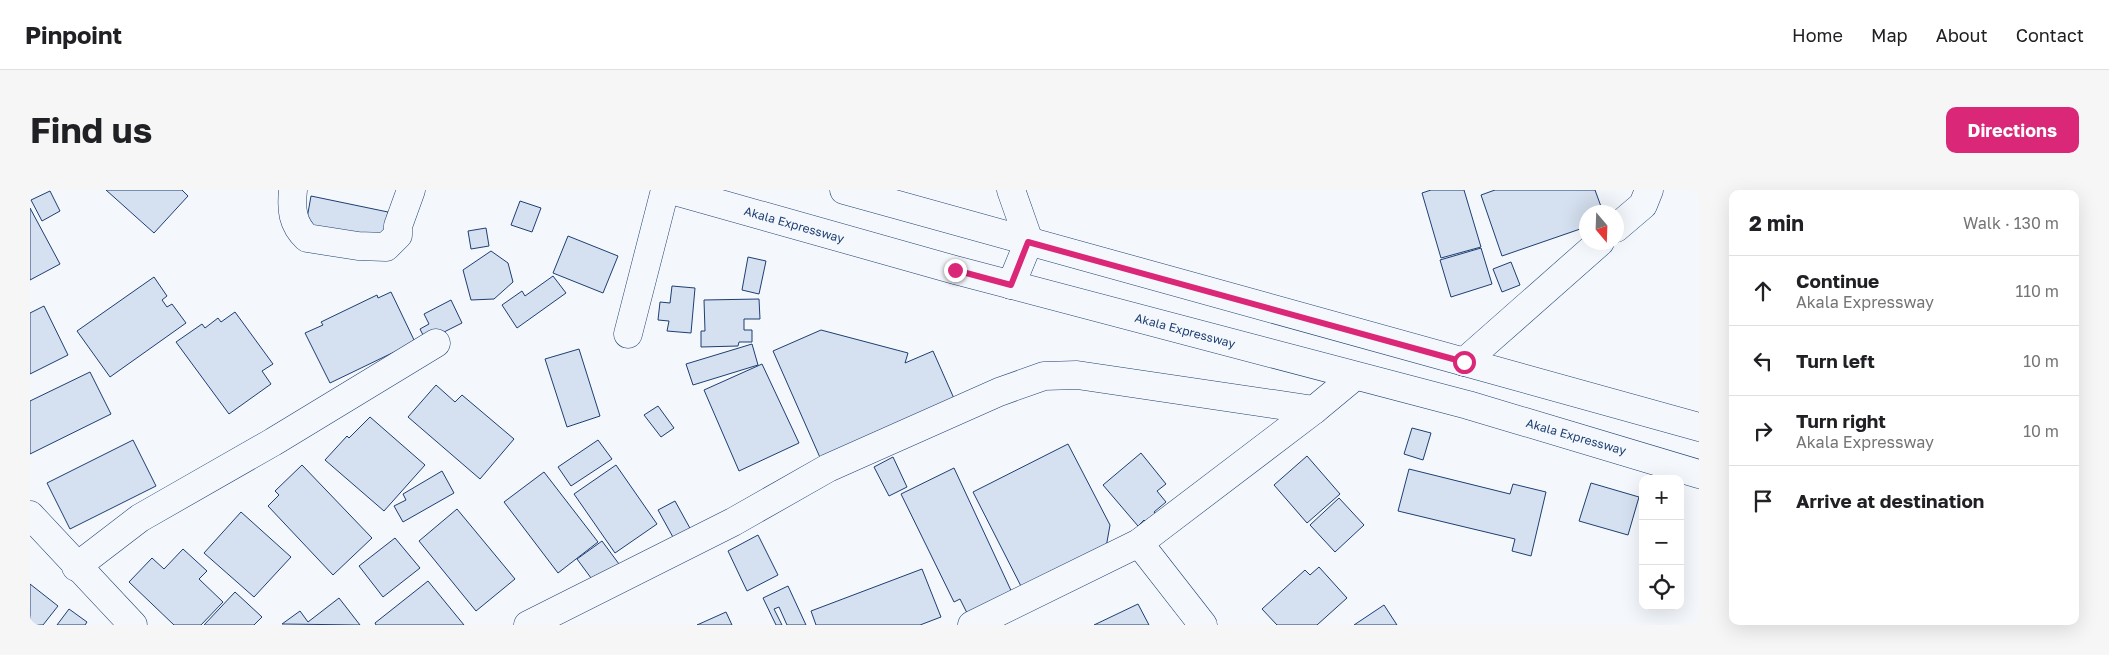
<!DOCTYPE html>
<meta charset="utf-8">
<style>
:root{--surface:#fff;--page:#f6f6f6;--text:#202124;--muted:#757577;--line:#e0e0e0;--accent:#db2777}
body{margin:0;font-family:"Golos Text",sans-serif;background:var(--page);color:var(--text)}
.controls{position:absolute;right:15px;bottom:15px;display:grid;overflow:hidden;border-radius:10px;box-shadow:0 5px 20px #0002}
.controls button{width:45px;height:45px;display:grid;place-items:center;padding:0;border:0;border-bottom:1px solid var(--line);background:var(--surface);color:var(--text);font:25px sans-serif}
.compass{position:absolute;left:1549px;top:15px;width:45px;height:45px;border-radius:50%;background:var(--surface);box-shadow:0 5px 20px #0002;rotate:161deg}
.stop{position:absolute;width:15px;height:15px;margin:-11px;border:4px solid #db2777;border-radius:50%;background:#fff}
.stop.end{background:#db2777;border-color:#fff;box-shadow:0 1px 5px #0008}
.list{margin:0;padding:0;list-style:none}
h2{display:flex;justify-content:space-between;align-items:center;height:65px;margin:0;padding:0 20px;font-size:21px}
h2 small{font-size:16px;font-weight:400;color:var(--muted)}
.list li{display:grid;grid-template-columns:32px 1fr auto;gap:15px;align-items:center;box-sizing:border-box;height:70px;padding:0 20px;border-top:1px solid var(--line)}
.list b{display:block;font-size:19px;white-space:nowrap}
.list p{margin:0;font-size:16px;white-space:nowrap;color:var(--muted)}
.list em{font-size:16px;font-style:normal;color:var(--muted)}
.icon{flex:none;width:28px;height:28px;fill:none;stroke:currentColor;stroke-width:2;stroke-linecap:round;stroke-linejoin:round}
.map{position:relative;flex:none;width:1669px;height:435px;overflow:hidden;border-radius:10px}
header{display:flex;align-items:center;gap:30px;box-sizing:border-box;height:70px;padding:0 25px;background:var(--surface);border-bottom:1px solid var(--line)}
header strong{font-size:24px}
nav{display:flex;gap:28px;margin-inline-start:auto;font-size:18px}
.intro{display:flex;align-items:center;justify-content:space-between;box-sizing:border-box;height:120px;padding:0 30px}
h1{margin:0;font-size:35px}
.button{padding:12px 22px;border-radius:10px;background:var(--accent);color:#fff;font-size:18px;font-weight:700}
main{display:flex;gap:30px;padding:0 30px}
aside{flex:1;background:var(--surface);border-radius:10px;box-shadow:0 5px 20px #0002}
.map>svg:first-child{display:block}
</style>
<header>
<strong>Pinpoint</strong>
<nav><a>Home</a><a>Map</a><a>About</a><a>Contact</a></nav>
</header>
<div class="intro"><h1>Find us</h1><a class="button">Directions</a></div>
<main>
<div class="map">
<svg width="1669" height="435" viewBox="0 0 1669 435">
<rect width="100%" height="100%" fill="#f4f7fb"/>
<!-- building -->
<g fill="#d5e0f0" stroke="#1d3f73">
<polygon points="76,0 152,0 158,6 124,43"/>
<polygon points="1401,0 1434,0 1451,57 1411,68 1392,3"/>
<polygon points="1465,0 1565,0 1573,22 1556,22 1556,37 1472,66 1451,5"/>
<polygon points="20,1 30,21 12,31 1,10"/>
<polygon points="281,6 358,22 352,50 276,34"/>
<polygon points="490,11 511,18 502,42 481,35"/>
<polygon points="0,18 30,74 0,90"/>
<polygon points="456,38 459,56 441,59 438,41"/>
<polygon points="538,46 588,66 573,103 523,83"/>
<polygon points="1451,58 1462,94 1421,107 1410,70"/>
<polygon points="461,61 478,73 483,92 464,109 441,110 433,80"/>
<polygon points="718,67 736,71 729,104 712,100"/>
<polygon points="1481,72 1490,95 1472,102 1463,79"/>
<polygon points="523,86 536,103 487,138 472,115 492,101 495,106"/>
<polygon points="124,87 137,106 132,110 137,117 142,114 156,133 80,187 47,141"/>
<polygon points="642,96 665,98 661,143 637,141 639,131 628,130 630,112 640,113"/>
<polygon points="361,102 385,152 300,193 275,143 293,135 291,132 347,105 348,108"/>
<polygon points="729,109 730,129 714,129 714,140 722,140 722,152 709,152 708,156 671,157 671,141 675,141 674,110"/>
<polygon points="421,110 432,133 396,151 390,139 399,134 394,124"/>
<polygon points="14,116 38,165 0,184 0,123"/>
<polygon points="205,122 243,174 232,181 241,194 199,224 146,152 172,134 175,138 188,128 191,132"/>
<polygon points="791,140 878,163 875,173 903,161 926,213 792,272 743,161"/>
<polygon points="722,154 728,175 663,195 656,174"/>
<polygon points="549,159 570,226 537,237 515,169"/>
<polygon points="732,174 769,253 709,281 674,200"/>
<polygon points="60,182 81,224 0,264 0,211"/>
<polygon points="406,195 425,212 432,205 484,249 450,289 378,227"/>
<polygon points="628,216 644,238 631,247 614,225"/>
<polygon points="340,227 395,275 354,321 295,270 317,246 319,248"/>
<polygon points="1382,238 1401,243 1393,270 1374,264"/>
<polygon points="103,250 126,296 40,339 17,293"/>
<polygon points="568,250 582,269 541,296 528,277"/>
<polygon points="1038,254 1080,335 1075,363 995,404 943,302"/>
<polygon points="1111,263 1136,294 1127,301 1136,312 1124,322 1128,327 1119,335 1114,330 1108,336 1073,295"/>
<polygon points="1277,266 1310,304 1277,333 1244,295"/>
<polygon points="863,267 877,297 859,306 844,277"/>
<polygon points="272,275 342,348 303,385 238,316 249,305 245,301"/>
<polygon points="586,275 627,334 585,363 544,304"/>
<polygon points="924,278 985,409 941,431 930,409 924,412 871,304"/>
<polygon points="1379,279 1480,304 1483,294 1516,302 1501,366 1482,361 1485,349 1368,321"/>
<polygon points="412,281 424,303 373,332 364,316 376,310 373,304"/>
<polygon points="514,282 568,352 528,383 474,312"/>
<polygon points="1561,293 1609,307 1598,345 1549,331"/>
<polygon points="1309,308 1334,335 1305,362 1280,335"/>
<polygon points="645,311 661,340 644,349 628,320"/>
<polygon points="427,319 485,389 446,421 389,351"/>
<polygon points="211,322 261,367 224,407 174,363"/>
<polygon points="728,345 748,385 717,401 698,361"/>
<polygon points="365,348 390,378 353,407 329,376"/>
<polygon points="572,351 589,374 564,392 547,369"/>
<polygon points="153,359 177,381 169,389 193,412 171,435 144,435 99,392 122,368 134,379"/>
<polygon points="1289,377 1317,408 1287,435 1247,435 1232,419 1275,380 1280,385"/>
<polygon points="892,379 911,427 890,435 786,435 781,421"/>
<polygon points="398,391 434,435 346,435 345,433"/>
<polygon points="0,394 28,416 13,435 0,435"/>
<polygon points="758,396 776,435 757,435 749,417 744,419 752,435 746,435 733,408"/>
<polygon points="205,402 232,427 224,435 174,435"/>
<polygon points="309,408 330,435 252,434 270,421 278,432"/>
<polygon points="1108,414 1119,435 1064,435"/>
<polygon points="1354,415 1367,435 1324,435"/>
<polygon points="39,419 57,432 55,435 27,435"/>
<polygon points="696,422 702,435 667,435"/>
</g>
<g fill="none" stroke-linecap="round" stroke-linejoin="round">
<defs>
<g id="minor">
<path d="M263,0C261,19 262,34 277,48L328,56L356,57L368,45V36L381,0"/>
<polyline points="981,0 999,51"/>
<polyline points="1586,38 1613,15 1619,0"/>
<polyline points="598,144 635,0"/>
<polyline points="1434,172 1570,52"/>
<polyline points="0,325 103,435"/>
<polyline points="1109,353 1173,435"/>
<polyline points="46,377 110,328 243,252 406,153"/>
<polyline points="498,435 703,332 798,278 969,202 1014,186 1047,185 1284,220"/>
<polyline points="942,435 1109,353 1284,220 1325,186"/>
</g>
<g id="major">
<polyline points="641,0 925,80 1438,215 1669,284"/>
<polyline points="814,0 1669,237"/>
<polyline points="981,95 999,51"/>
</g>
</defs>
<!-- minor casing -->
<use href="#minor" stroke="#1d3f73" stroke-width="29"/>
<!-- major casing -->
<use href="#major" stroke="#1d3f73" stroke-width="29"/>
<!-- minor -->
<use href="#minor" stroke="#f4f7fb" stroke-width="28"/>
<!-- major -->
<use href="#major" stroke="#f4f7fb" stroke-width="28"/>
</g>
<g fill="none" stroke-linecap="round" stroke-linejoin="round">
<!-- route -->
<polyline stroke="#db2777" stroke-width="6" points="925,80 981,95 998,52 1434,172"/>
</g>
<g text-anchor="middle" stroke-width="4" stroke-linejoin="round" paint-order="stroke">
<!-- street labels -->
<g font-size="12" fill="#1d3f73" stroke="#f4f7fb">
<text transform="translate(764 35) rotate(16)" y="4">Akala Expressway</text>
<text transform="translate(1155 141) rotate(15)" y="4">Akala Expressway</text>
<text transform="translate(1546 247) rotate(16)" y="4">Akala Expressway</text>
</g>
</g>
</svg>
<div class="controls">
<button>+</button>
<button>−</button>
<button><svg class="icon" aria-label="locate" viewBox="0 0 24 24"><circle cx="12" cy="12" r="6"/><path d="M12 2v4M12 18v4M2 12h4M18 12h4"/></svg></button>
</div>
<svg class="compass" viewBox="-18 -18 36 36"><path d="M0-13l5 13h-10z" fill="#e53935"/><path d="M0 13l5-13h-10z" fill="#757577"/></svg>
<div class="stop" style="left:1434px;top:172px"></div>
<div class="stop end" style="left:925px;top:80px"></div>
</div>
<aside>
<h2>2 min<small>Walk · 130 m</small></h2>
<ul class="list">
<li><svg class="icon" aria-label="ahead" viewBox="0 0 24 24"><path d="M12 20V5M6 11l6-6 6 6"/></svg><div><b>Continue</b><p>Akala Expressway</p></div><em>110 m</em></li>
<li><svg class="icon" aria-label="left" viewBox="0 0 24 24"><path d="M17 20v-9H6M10 6l-5 5 5 5"/></svg><div><b>Turn left</b></div><em>10 m</em></li>
<li><svg class="icon" aria-label="right" viewBox="0 0 24 24"><path d="M7 20v-9h11M14 6l5 5-5 5"/></svg><div><b>Turn right</b><p>Akala Expressway</p></div><em>10 m</em></li>
<li><svg class="icon" aria-label="arrive" viewBox="0 0 24 24"><path d="M6 21V4h12l-3 4 3 4H6"/></svg><div><b>Arrive at destination</b></div></li>
</ul>
</aside>
</main>
